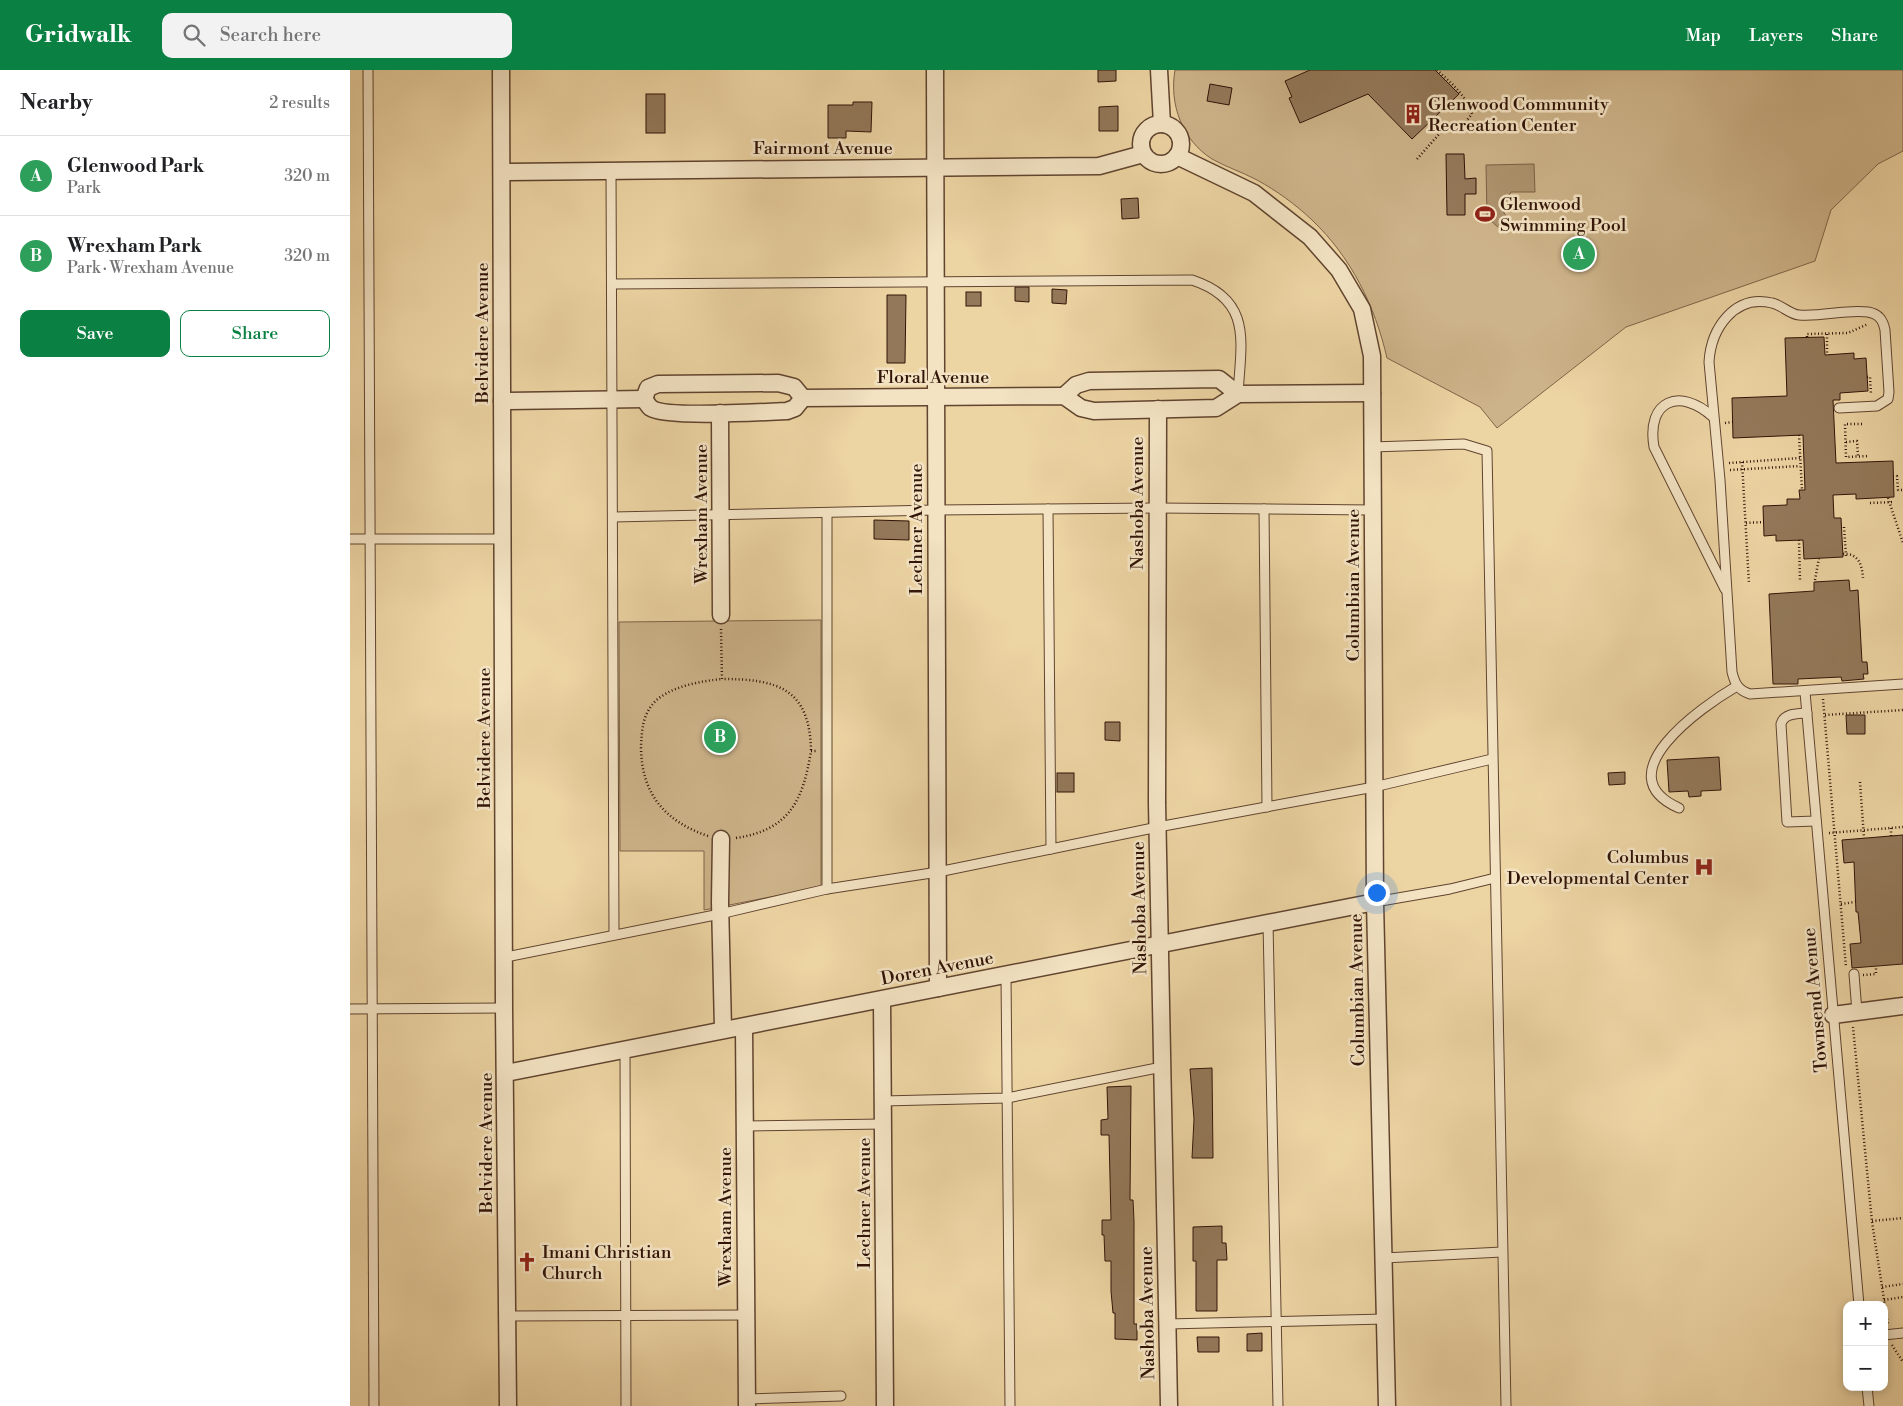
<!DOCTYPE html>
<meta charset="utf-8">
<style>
:root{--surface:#fff;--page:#f2f2f2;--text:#202124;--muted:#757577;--line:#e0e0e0;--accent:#0b8043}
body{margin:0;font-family:"Libre Bodoni",serif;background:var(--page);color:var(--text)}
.controls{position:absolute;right:15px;bottom:15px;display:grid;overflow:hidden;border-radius:10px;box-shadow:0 2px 8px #0003}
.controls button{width:45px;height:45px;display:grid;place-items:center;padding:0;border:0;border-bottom:1px solid var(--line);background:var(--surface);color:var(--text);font:25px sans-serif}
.you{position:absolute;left:1026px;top:822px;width:18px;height:18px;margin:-12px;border:4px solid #fff;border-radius:50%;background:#1a73e8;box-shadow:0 0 0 8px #1a73e833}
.badge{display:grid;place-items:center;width:32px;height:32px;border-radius:50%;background:var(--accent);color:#fff;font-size:16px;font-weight:700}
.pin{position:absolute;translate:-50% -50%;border:2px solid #fff;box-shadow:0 1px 5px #0006}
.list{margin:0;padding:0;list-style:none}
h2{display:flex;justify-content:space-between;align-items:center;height:65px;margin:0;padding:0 20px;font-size:21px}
h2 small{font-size:16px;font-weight:400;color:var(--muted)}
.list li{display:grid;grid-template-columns:32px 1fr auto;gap:15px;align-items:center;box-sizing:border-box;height:80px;padding:0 20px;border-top:1px solid var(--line)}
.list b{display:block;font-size:19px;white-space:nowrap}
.list p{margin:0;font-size:16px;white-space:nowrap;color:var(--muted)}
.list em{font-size:16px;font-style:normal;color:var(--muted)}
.actions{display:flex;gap:10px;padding:15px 20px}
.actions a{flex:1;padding:11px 0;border:1px solid var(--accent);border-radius:10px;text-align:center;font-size:18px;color:var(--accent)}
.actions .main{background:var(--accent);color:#fff}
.icon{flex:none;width:28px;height:28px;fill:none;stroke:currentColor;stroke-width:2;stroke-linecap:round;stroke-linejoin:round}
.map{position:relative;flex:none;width:1553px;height:1336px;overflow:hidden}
header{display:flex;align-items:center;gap:30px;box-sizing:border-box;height:70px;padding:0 25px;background:var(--accent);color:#fff}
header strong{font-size:24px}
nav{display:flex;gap:28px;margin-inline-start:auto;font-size:18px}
.search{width:350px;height:45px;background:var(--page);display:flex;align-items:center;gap:12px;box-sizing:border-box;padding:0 18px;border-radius:10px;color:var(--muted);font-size:19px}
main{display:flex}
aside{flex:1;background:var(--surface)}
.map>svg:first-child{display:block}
</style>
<header>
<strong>Gridwalk</strong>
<div class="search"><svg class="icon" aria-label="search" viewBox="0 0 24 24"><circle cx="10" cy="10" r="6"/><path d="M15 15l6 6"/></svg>Search here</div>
<nav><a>Map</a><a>Layers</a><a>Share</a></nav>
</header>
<main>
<aside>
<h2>Nearby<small>2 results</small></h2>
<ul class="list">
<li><span class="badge" style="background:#2e9e5b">A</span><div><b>Glenwood Park</b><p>Park</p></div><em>320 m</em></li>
<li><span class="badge" style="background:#2e9e5b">B</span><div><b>Wrexham Park</b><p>Park · Wrexham Avenue</p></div><em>320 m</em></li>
</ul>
<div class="actions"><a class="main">Save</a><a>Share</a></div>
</aside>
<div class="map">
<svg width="1553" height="1336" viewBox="0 0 1553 1336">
<rect width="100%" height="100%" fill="#edd4a3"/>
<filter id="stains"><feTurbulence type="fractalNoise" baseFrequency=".004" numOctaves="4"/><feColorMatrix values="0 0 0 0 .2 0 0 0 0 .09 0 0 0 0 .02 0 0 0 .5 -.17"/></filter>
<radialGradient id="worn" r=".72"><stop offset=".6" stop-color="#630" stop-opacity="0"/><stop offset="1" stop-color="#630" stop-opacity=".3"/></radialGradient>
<!-- green -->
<g fill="#cdb389" stroke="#7f6448">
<path d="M825,0H1553V81L1528,94L1481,140L1465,191L1276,257L1147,358L1130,337L1037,288C1025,236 1001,187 962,150C945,134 927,121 907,110C892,102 876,97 862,89C832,70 819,34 825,0Z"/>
<polygon points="471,550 471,817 354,840 354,781 270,781 269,552"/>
</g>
<!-- water -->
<polygon fill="#ad936e" stroke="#7b6045" points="1184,94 1185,122 1161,122 1152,139 1159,152 1151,160 1137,147 1136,95"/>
<!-- building -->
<g fill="#937859" stroke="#311408">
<polygon points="748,0 766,0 766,11 748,12"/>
<polygon points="960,0 1085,0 1109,24 1062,69 1018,24 950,53 939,28 942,27 935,11"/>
<polygon points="860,14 882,18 879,35 857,31"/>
<rect x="296" y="24" width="19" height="39"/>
<polygon points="503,32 522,32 521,62 496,61 496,68 478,68 478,35 503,35"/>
<polygon points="768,36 768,61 749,61 749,37"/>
<polygon points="1096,84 1114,84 1115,109 1126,108 1126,124 1115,124 1115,145 1097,145"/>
<polygon points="788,128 789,148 772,149 771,129"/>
<polygon points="665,217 679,217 679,232 665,231"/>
<polygon points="702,219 717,220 716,234 702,233"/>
<rect x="616" y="222" width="15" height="14"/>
<polygon points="537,225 556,225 555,293 537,293"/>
<polygon points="1474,267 1475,285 1504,283 1504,289 1516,288 1518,321 1490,323 1490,330 1483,330 1486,393 1543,391 1544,427 1506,429 1506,424 1483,425 1484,448 1491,448 1493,487 1454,489 1453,470 1426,471 1426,465 1414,466 1413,436 1437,435 1437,429 1450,429 1449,420 1455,420 1453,365 1383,368 1382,328 1437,326 1435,268"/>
<polygon points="524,450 559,451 559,470 524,469"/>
<polygon points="1499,510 1500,521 1508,520 1512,592 1517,592 1518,604 1513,604 1514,609 1492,611 1491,607 1448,609 1448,614 1423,614 1419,524 1464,521 1464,512"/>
<polygon points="1496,645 1515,645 1515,664 1497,664"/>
<polygon points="755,652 770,652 770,671 755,670"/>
<polygon points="1369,687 1371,720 1351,721 1351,726 1339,727 1338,721 1319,722 1317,690"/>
<polygon points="1275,702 1275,714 1259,715 1258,703"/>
<rect x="707" y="703" width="17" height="19"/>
<polygon points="1553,765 1553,894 1502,898 1500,874 1511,873 1508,842 1506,842 1504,792 1494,793 1492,770"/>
<polygon points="862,998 863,1088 842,1088 844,1049 840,999"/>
<polygon points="781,1016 780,1130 783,1130 784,1151 784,1254 787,1254 787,1270 765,1269 765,1243 763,1243 761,1221 761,1191 755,1191 754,1165 752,1165 752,1150 761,1150 759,1065 751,1065 751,1050 758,1049 757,1017"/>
<polygon points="872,1156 872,1173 876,1173 877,1190 867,1190 867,1241 846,1241 846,1191 843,1191 843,1157"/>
<polygon points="912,1263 912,1281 897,1281 897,1264"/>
<polygon points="847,1267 869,1267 869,1282 848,1282"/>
</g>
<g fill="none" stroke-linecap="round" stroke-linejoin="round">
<defs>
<g id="service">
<polyline points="18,0 24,1336"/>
<polyline points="261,99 264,864"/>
<path d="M262,214L842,210C903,230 891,272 888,324"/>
<path d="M1489,338L1527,336L1538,329L1539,322L1535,260C1533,250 1529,244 1518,242C1496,239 1472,247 1449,245C1439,244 1432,235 1422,233C1384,224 1361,259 1359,292L1370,410L1382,602C1385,614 1388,620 1400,624L1553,614"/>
<path d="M1363,347C1330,317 1296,330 1304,377L1375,519"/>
<polyline points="1022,377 1114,374 1137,381 1156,1336"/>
<polyline points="698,439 701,779"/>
<polyline points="914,439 917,737"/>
<polyline points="477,443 477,819"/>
<polyline points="263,447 586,440 807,438 1023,440"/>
<polyline points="0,469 153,469"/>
<polyline points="1455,622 1509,1235"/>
<path d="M1457,643C1447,644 1434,643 1431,654L1437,752L1466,751"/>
<path d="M1329,738C1254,705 1351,637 1387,616"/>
<polyline points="1025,832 1100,819 1145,808"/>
<polyline points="918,853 928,1336"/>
<polyline points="156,887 370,844 477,819 588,802 808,757 1024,717 1142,689"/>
<polyline points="1504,904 1507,942"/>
<polyline points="656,905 660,1336"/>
<polyline points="0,939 154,938"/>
<polyline points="275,979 276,1336"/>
<polyline points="533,1031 657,1028 812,997"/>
<polyline points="395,1056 533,1054"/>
<polyline points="1034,1188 1152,1182"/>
<polyline points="158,1246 396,1245"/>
<polyline points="817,1254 1035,1249"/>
<polyline points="1534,1265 1553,1263"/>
<polyline points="1517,1317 1519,1336"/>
<polyline points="397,1329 491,1326"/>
</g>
<g id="minor">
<polyline points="151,0 154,938 158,1336"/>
<polyline points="585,0 588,918"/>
<polyline points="809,0 812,54"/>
<circle cx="811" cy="74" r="20"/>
<polyline points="827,86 904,123 960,167 989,200 1012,239 1022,286 1025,832 1037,1336"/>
<polyline points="152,102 749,96 793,84"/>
<polyline points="714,326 726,315 739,311 869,309 888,324"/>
<polyline points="294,329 298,318 308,314 428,313 444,317 453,328 714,326 731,338 744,341 866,338 888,324 1022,323"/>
<path d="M294,329C296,331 298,336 301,338C314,348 416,342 437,341L445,338L453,328"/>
<polyline points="152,331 294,329"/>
<polyline points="808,339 807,733 819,1336"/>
<polyline points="370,343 371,545"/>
<polyline points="371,769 370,832 373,959"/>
<polyline points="532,930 535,1336"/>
<polyline points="1483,945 1553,936"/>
<polyline points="394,957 397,1336"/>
<polyline points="156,1003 1025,832"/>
</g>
</defs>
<!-- service casing -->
<use href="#service" stroke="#60442f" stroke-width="11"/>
<!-- minor casing -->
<use href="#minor" stroke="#60442f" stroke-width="19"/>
<!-- path -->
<g stroke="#311408" stroke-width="2.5" stroke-dasharray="1 2.5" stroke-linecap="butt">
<path d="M1067,89L1091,62L1113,55L1122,44C1116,25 1101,13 1087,0"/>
<polyline points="1477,264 1477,285"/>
<polyline points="1457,267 1457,264 1498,263 1518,254"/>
<polyline points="1517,307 1520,307 1521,325"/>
<polyline points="1375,353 1383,352"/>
<polyline points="1512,354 1495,354 1496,387 1519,386"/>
<polyline points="1449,365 1452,420"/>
<polyline points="1496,372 1507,371 1508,386"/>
<polyline points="1392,392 1399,514"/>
<polyline points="1379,393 1450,388"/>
<polyline points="1380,400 1450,396"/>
<polyline points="1543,406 1547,406 1548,420 1553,420"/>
<polyline points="1538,428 1553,473"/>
<polyline points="1520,433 1544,432"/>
<polyline points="1396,453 1414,452"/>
<polyline points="1494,457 1496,486"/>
<polyline points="1449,470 1450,510"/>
<path d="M1493,484C1508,483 1512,494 1513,508"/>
<polyline points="1465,510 1469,488"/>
<path d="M371,559L372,609C427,609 460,618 461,681"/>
<polyline points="1473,629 1496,897"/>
<polyline points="1475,645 1553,640"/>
<polyline points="1510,712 1514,768"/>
<polyline points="1541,758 1541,766"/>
<polyline points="1479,763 1553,757"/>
<path d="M358,766C314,751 291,723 291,676C292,661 292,648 302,635C316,617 351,611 372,609"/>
<path d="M386,768C440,760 453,730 461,681H466"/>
<polyline points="1491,834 1505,832"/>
<polyline points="1513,905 1526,904 1526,897"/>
<polyline points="1503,957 1522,1152 1538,1255"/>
<polyline points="1522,1151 1553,1148"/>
<polyline points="1532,1217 1553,1214"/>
<polyline points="1534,1230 1553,1227"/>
<polyline points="1542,1275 1553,1292"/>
</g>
<!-- service -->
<use href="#service" stroke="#f3e3c3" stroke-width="9"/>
<!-- minor -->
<use href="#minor" stroke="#f3e3c3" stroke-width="16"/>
</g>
<!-- icons -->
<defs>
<symbol id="building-bare" viewBox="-9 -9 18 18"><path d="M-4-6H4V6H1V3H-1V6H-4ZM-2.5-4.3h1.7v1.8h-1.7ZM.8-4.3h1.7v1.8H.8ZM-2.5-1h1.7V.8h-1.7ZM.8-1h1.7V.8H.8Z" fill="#8f2418" stroke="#f3e3c3" stroke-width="2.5" paint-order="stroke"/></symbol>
<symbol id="stadium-bare" viewBox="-9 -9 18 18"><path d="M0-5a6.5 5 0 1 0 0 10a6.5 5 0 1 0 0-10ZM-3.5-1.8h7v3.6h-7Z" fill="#8f2418" stroke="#f3e3c3" stroke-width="2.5" paint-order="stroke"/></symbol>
<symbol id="hospital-bare" viewBox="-9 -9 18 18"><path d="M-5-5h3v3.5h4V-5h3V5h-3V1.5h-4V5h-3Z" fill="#8f2418" stroke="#f3e3c3" stroke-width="2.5" paint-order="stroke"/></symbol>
<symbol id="church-bare" viewBox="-9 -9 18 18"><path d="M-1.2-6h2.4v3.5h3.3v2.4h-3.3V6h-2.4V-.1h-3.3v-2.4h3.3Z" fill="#8f2418" stroke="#f3e3c3" stroke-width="2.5" paint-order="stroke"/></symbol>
</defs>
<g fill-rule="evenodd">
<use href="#building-bare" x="1049" y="30" width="28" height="28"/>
<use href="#stadium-bare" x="1121" y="130" width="28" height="28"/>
<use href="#hospital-bare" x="1340" y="783" width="28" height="28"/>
<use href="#church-bare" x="163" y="1178" width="28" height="28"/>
</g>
<g text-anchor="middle" stroke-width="5" stroke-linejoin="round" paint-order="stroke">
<!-- poi labels -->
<g font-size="18" fill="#311408" stroke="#f3e3c3" text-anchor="start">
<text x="1078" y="40">Glenwood Community<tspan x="1078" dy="21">Recreation Center</tspan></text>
<text x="1150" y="140">Glenwood<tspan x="1150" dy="21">Swimming Pool</tspan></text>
<text x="1339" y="793" text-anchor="end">Columbus<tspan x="1339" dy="21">Developmental Center</tspan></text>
<text x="192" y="1188">Imani Christian<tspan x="192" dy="21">Church</tspan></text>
</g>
<!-- street labels -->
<g font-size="18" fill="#311408" stroke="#f3e3c3">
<text x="473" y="84">Fairmont Avenue</text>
<text transform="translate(132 263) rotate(-90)" y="6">Belvidere Avenue</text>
<text x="583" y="313">Floral Avenue</text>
<text transform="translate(787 433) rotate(-90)" y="6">Nashoba Avenue</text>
<text transform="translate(351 444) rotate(-90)" y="6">Wrexham Avenue</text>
<text transform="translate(566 459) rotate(-90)" y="6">Lechner Avenue</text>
<text transform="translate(1003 515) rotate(-90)" y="6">Columbian Avenue</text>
<text transform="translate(134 668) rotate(-90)" y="6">Belvidere Avenue</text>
<text transform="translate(789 838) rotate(-91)" y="6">Nashoba Avenue</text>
<text transform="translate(587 898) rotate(-11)" y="6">Doren Avenue</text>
<text transform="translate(1007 920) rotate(-91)" y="6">Columbian Avenue</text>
<text transform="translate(1465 930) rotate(-95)" y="6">Townsend Avenue</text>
<text transform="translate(136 1073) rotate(-90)" y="6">Belvidere Avenue</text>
<text transform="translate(514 1133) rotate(-90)" y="6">Lechner Avenue</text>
<text transform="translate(375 1147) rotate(-90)" y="6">Wrexham Avenue</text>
<text transform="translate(797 1243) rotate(-91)" y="6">Nashoba Avenue</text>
</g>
</g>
<rect width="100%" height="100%" filter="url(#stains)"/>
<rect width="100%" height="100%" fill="url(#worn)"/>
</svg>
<div class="controls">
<button>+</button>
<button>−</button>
</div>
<div class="you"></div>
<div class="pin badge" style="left:1229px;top:184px;background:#2e9e5b">A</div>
<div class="pin badge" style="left:370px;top:667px;background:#2e9e5b">B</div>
</div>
</main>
